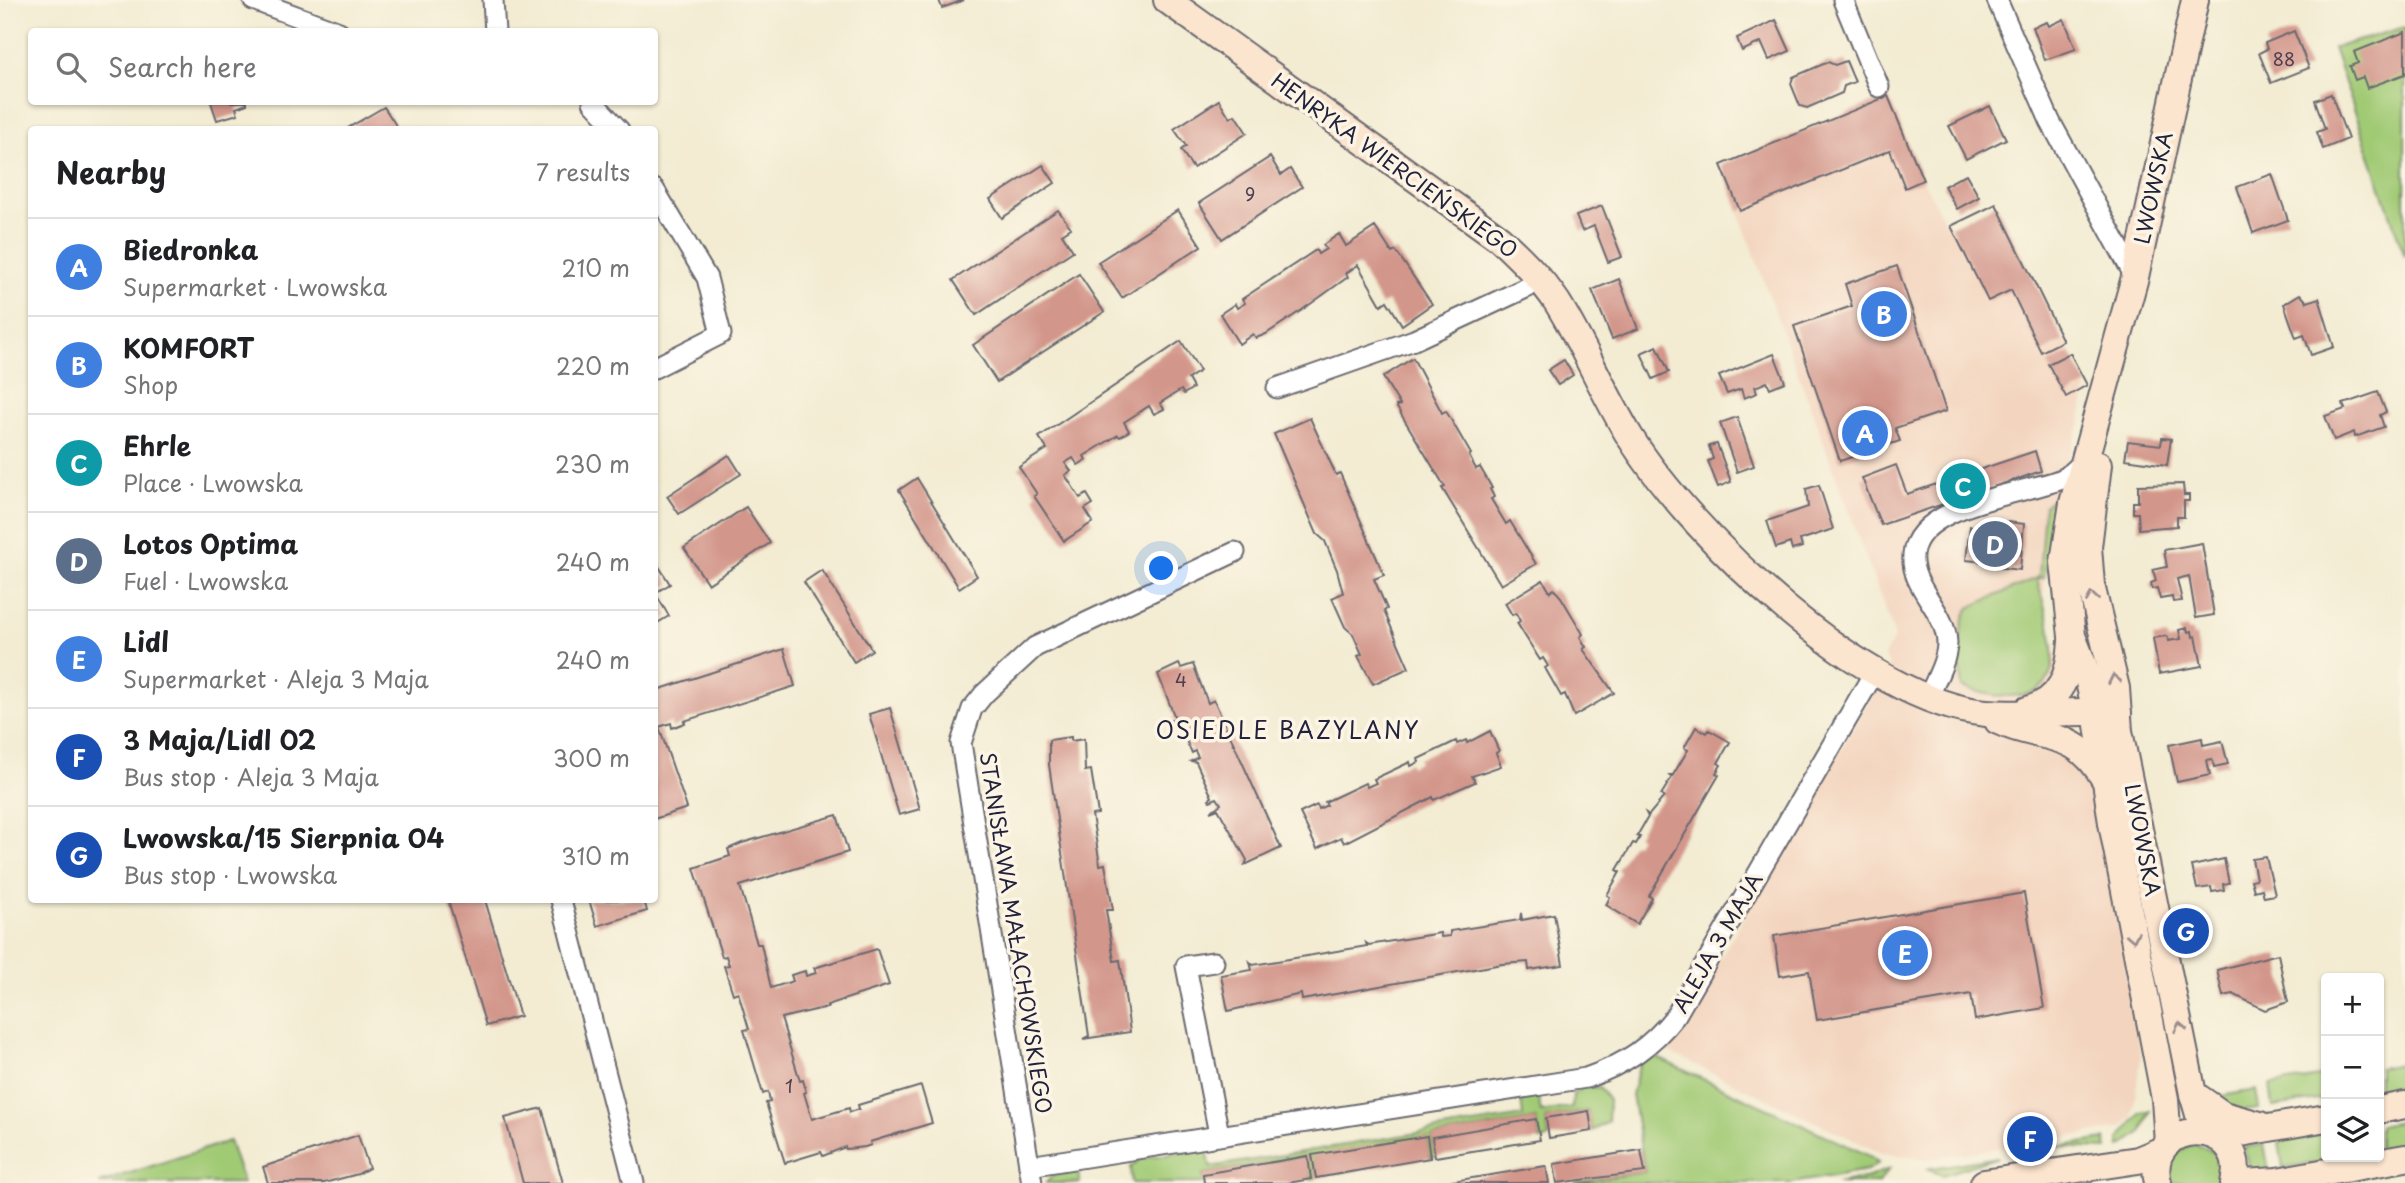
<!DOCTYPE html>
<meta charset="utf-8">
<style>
:root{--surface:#fff;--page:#f6f6f6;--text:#202124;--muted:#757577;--line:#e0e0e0;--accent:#b45309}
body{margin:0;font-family:"Playpen Sans",sans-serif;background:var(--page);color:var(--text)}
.controls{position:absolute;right:21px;bottom:21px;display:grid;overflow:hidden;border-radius:7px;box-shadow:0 2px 5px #0004}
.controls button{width:63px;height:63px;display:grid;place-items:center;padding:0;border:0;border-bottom:2px solid var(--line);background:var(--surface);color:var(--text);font:35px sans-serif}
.you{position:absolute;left:1162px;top:569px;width:24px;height:24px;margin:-18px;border:5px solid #fff;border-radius:50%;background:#1a73e8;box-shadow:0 0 0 10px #1a73e833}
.badge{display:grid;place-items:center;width:46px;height:46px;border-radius:50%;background:var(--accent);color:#fff;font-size:23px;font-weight:700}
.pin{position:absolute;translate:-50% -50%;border:4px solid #fff;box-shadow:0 2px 7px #0006}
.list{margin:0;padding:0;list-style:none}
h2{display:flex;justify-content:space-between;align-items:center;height:91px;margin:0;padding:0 28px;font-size:30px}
h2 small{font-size:23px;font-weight:400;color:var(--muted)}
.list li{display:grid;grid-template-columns:46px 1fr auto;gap:21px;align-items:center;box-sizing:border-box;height:98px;padding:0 28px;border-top:2px solid var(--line)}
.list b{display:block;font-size:26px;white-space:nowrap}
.list p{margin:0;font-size:23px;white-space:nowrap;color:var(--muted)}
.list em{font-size:23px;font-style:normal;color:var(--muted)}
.icon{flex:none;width:38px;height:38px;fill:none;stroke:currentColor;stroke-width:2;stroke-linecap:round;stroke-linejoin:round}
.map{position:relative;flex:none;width:2405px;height:1183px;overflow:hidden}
.search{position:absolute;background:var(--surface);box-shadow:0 2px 5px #0004;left:28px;top:28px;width:630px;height:77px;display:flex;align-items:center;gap:18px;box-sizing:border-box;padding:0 24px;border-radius:7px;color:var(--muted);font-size:26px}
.panel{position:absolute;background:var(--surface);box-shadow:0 2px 5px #0004;left:28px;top:126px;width:630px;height:777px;border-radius:7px}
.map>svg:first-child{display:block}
</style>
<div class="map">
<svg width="2405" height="1183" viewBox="0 0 2405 1183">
<rect width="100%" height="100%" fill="#fcf5e5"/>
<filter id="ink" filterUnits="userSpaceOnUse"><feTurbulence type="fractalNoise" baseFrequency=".0143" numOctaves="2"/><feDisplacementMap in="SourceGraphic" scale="14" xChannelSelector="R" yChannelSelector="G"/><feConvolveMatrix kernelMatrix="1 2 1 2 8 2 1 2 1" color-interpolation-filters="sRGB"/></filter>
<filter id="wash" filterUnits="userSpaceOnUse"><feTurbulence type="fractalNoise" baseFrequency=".00686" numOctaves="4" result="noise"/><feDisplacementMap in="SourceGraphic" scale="28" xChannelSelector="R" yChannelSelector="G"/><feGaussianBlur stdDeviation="1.57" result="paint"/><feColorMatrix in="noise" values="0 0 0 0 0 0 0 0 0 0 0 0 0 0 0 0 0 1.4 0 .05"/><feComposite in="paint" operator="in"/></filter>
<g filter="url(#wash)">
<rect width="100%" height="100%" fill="#f3ecd3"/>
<!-- built -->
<polygon fill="#f3d4be" points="1888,96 1923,180 1945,223 1951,226 1996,204 2087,385 2080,426 2052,499 2055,518 2044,578 2045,612 2102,834 2141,1057 2132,1118 2121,1128 1930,1159 1881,1153 1660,1048 1680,1026 1695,1002 1889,665 1884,656 1895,636 1721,165"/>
<!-- green -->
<g fill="#a1ca75" stroke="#627658" stroke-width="2">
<polygon points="2405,27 2405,257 2333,48"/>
<polygon points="2052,499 2055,518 2044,578 2039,578 2044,506"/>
<path d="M2037,578C2044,612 2077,687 2022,695C2002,698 1981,694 1962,687C1959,669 1957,621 1970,607Z"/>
<polygon points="1651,1055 1870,1156 1879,1163 1867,1170 1792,1183 1574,1183 1645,1172 1632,1095 1640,1062"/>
<polygon points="2405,1063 2405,1086 2379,1090 2379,1068"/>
<polygon points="2326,1076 2326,1099 2273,1107 2270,1085"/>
<polygon points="1586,1086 1599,1088 1609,1099 1608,1122 1592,1131 1588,1111 1546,1118 1549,1138 1540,1140 1536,1119 1432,1137 1435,1157 1430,1158 1427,1137 1313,1156 1316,1178 1311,1179 1307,1156 1203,1174 1204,1183 1132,1183 1131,1167 1141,1158 1207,1149 1210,1167 1523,1116 1521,1099 1538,1096 1541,1112 1572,1107 1573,1094"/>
<polygon points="2256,1090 2259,1109 2242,1111 2215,1097"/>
<polygon points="2150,1111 2141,1133 2120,1147 2119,1139 2141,1112"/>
<polygon points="2405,1121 2405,1146 2379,1150 2379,1126"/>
<polygon points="2326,1134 2326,1157 2344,1157 2283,1168 2279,1142"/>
<polygon points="2105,1139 2107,1149 2058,1147"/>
<polygon points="229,1141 243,1183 99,1183"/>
<path d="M2194,1144C2214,1149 2229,1160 2221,1183H2172C2164,1164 2175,1149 2194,1144Z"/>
<polygon points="2264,1144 2269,1171 2249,1175 2248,1160 2243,1148"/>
<polygon points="1998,1157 1943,1175 1926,1169"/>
<polygon points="1889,1169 1878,1183 1837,1183 1869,1177"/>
<polygon points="1078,1170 1080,1183 1046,1183 1053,1175"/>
</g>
<g id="blocks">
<!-- building -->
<g fill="#d3968b">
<polygon points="939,0 964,0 942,8"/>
<polygon points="2064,19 2076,49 2045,60 2033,27 2047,22 2049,26"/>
<polygon points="1776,20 1790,51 1769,60 1761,42 1742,51 1737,38"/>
<polygon points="2294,31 2309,68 2271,83 2259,53 2267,49 2265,43"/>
<polygon points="2405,32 2405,74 2367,88 2363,77 2355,80 2350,66 2358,63 2354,52"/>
<polygon points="1846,61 1855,82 1844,86 1842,93 1807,108 1800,106 1791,84 1793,77 1828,62 1835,65"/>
<polygon points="2331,94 2348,139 2323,149 2317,132 2325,129 2315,100"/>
<polygon points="1888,96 1923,180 1905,188 1890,150 1740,211 1721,165"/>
<polygon points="1219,100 1230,118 1235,115 1247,133 1193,168 1181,150 1186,146 1174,129"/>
<polygon points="211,102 247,102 247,104 236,108 238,114 217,120"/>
<polygon points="1990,106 2006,139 1966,159 1949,126"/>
<polygon points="384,107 399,130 349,130 348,128"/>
<polygon points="1270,157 1281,175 1290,169 1302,187 1222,239 1199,203"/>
<polygon points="1043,165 1055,183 1002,218 990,199"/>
<polygon points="1966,174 1979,197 1957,209 1944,186"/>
<polygon points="2272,174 2288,220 2253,233 2237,187"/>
<polygon points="1996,204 2063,341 2041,352 2011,290 1988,301 1951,226"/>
<polygon points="1602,206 1622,257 1608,262 1594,226 1582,231 1576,216"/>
<polygon points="1058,210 1071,228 1062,234 1073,251 976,315 953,280"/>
<polygon points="1178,210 1201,246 1122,298 1098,262"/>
<polygon points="1375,227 1392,253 1396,251 1432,304 1402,325 1387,301 1381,305 1358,265 1346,273 1348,277 1302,310 1266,334 1256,338 1253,334 1239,344 1220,314 1235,304 1237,308 1245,303 1242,299 1316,250 1318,254 1326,249 1323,245 1339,234 1346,246"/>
<polygon points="1897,266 1946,411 1895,428 1900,441 1840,461 1794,326 1852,306 1845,284"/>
<polygon points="1079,274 1104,312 997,382 973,345"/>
<polygon points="1619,279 1638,329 1612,339 1592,290"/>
<polygon points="2300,294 2307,302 2319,298 2334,347 2311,355 2304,335 2296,338 2284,304"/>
<polygon points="1181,341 1200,371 1188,379 1193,388 1184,394 1181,390 1160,403 1164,409 1154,414 1149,406 1124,422 1129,431 1120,437 1118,435 1084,456 1086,460 1078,465 1073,458 1065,463 1071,471 1065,475 1080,498 1087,494 1093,504 1085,509 1093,522 1064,541 1034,496 1037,494 1019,467 1047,449 1039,437"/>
<polygon points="1657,346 1669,372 1653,379 1641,353"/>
<polygon points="2070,353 2087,385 2066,397 2048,364"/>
<polygon points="1774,354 1785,382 1770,388 1767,382 1755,387 1757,393 1744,398 1741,389 1727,394 1719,376"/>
<polygon points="1413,358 1442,413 1446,411 1471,454 1469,456 1476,469 1480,467 1492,488 1490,489 1494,497 1491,499 1506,524 1510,521 1536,564 1501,585 1442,488 1445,487 1396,406 1400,405 1383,377"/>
<polygon points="1564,360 1573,375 1558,385 1548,370"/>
<polygon points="2378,392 2386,412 2380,415 2384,427 2355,437 2354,432 2334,440 2325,416 2345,409 2343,404"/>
<polygon points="1737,417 1754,466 1737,472 1720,423"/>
<polygon points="1310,418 1336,475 1340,473 1384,575 1374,579 1387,609 1384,611 1409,668 1373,684 1358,656 1362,654 1353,634 1345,627 1332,598 1343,593 1337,570 1325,541 1317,534 1274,434"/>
<polygon points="2162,438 2171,439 2167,465 2125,459 2128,441 2161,445"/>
<polygon points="1717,444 1731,482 1718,487 1708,461 1713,459 1709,446"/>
<polygon points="2035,451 2041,471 1881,525 1862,478 1896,465 1907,494"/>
<polygon points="729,455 741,474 679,514 667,496"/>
<polygon points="917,478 977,576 959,588 899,490"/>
<polygon points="2183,484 2184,495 2189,495 2189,501 2184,501 2184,517 2177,517 2177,526 2139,529 2138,513 2133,513 2133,502 2138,502 2138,485"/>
<polygon points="1819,485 1833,529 1800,540 1802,547 1792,550 1790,543 1776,548 1767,521 1808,507 1806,489"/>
<polygon points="746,507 770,543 708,584 684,548"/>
<polygon points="1998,521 2024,524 2020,570 1995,567 1995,563 1966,560 1970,526 1997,529"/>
<polygon points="2202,543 2214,615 2196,618 2189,576 2177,579 2182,601 2173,602 2172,597 2160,599 2157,588 2152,589 2151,583 2156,581 2153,570 2167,567 2164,550"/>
<polygon points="658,565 670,584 655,593 669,616 654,625 654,567"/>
<polygon points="822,570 872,650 854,662 804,582"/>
<polygon points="1543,580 1550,592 1554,589 1561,597 1583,634 1580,637 1586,647 1583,649 1614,693 1574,716 1565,694 1561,696 1545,668 1548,666 1543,658 1540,660 1517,623 1520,621 1516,613 1512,615 1505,603"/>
<polygon points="2187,628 2188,632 2192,631 2193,637 2196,636 2202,666 2159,674 2153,638 2167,636 2168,641 2181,639 2179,630"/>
<polygon points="784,649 795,686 684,721 685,723 672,728 671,723 659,727 687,808 654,819 654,691"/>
<polygon points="1179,664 1181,668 1193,664 1208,703 1214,700 1281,848 1245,865 1247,860 1218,809 1210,812 1221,804 1217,798 1210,801 1209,799 1212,797 1196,762 1191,761 1198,757 1195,751 1192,753 1176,720 1167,722 1175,718 1158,674"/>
<polygon points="890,708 920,809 899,815 869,714"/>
<polygon points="1696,727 1707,733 1709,730 1730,742 1718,763 1721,765 1716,773 1719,775 1649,896 1652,898 1637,924 1606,905 1610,897 1607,895 1620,872 1617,870 1633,843 1636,844 1640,837 1637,836 1648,817 1646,813 1649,815 1664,797 1661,795 1672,777 1668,775 1673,775 1688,750 1684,748"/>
<polygon points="1490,731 1499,751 1496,753 1501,766 1472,776 1475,782 1434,800 1433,797 1344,843 1341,837 1317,849 1300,813 1317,805 1319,809 1327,805 1325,802 1365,783 1367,787 1376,783 1374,779 1410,762 1411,766 1419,762 1418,759 1456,741 1457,744 1466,740 1467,743"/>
<polygon points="1071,737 1071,741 1084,739 1085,771 1091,770 1098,814 1092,815 1100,865 1105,864 1113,910 1106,910 1114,961 1120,960 1130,1032 1083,1039 1089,1036 1049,765 1049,740"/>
<polygon points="2202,738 2203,745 2222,741 2228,764 2214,767 2212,759 2207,760 2210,775 2177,782 2169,745"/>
<polygon points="837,815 848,852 740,886 757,944 761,944 771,988 793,981 791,975 805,971 806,976 816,973 814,968 877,949 889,985 827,1005 828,1007 781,1018 800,1081 803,1080 805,1087 806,1092 804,1093 812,1119 849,1108 850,1112 859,1109 858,1105 921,1086 932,1123 870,1142 871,1145 865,1147 846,1149 845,1147 823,1156 821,1152 785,1163 766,1103 770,1102 768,1092 763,1094 744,1030 749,1029 738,992 733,994 724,966 729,965 726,956 722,957 694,868 730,856 728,849 742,843"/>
<polygon points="2266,857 2275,895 2264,897 2262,889 2254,891 2251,880 2256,879 2252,859"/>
<polygon points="2224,859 2229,883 2223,884 2224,890 2212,892 2211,887 2197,889 2192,866"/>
<polygon points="2024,893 2044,1008 1975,1020 1971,994 1817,1020 1809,971 1780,976 1774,936"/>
<polygon points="448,900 485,900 520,1016 486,1026"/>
<polygon points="589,900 644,900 647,911 597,926"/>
<polygon points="1521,913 1522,920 1554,914 1563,965 1529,970 1528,962 1502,964 1302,1000 1301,994 1228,1011 1221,975 1252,970 1250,962 1253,965 1367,946 1366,943 1369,945 1440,933 1441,937 1450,936 1450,931 1520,920"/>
<polygon points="2278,954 2288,1002 2265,1010 2233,994 2223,996 2217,970"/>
<polygon points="542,1108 563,1183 523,1183 505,1118"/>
<polygon points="1589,1111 1592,1131 1549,1138 1546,1118"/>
<polygon points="1536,1119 1540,1140 1435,1157 1432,1137"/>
<polygon points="358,1135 369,1168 358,1174 324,1183 268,1183 263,1167"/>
<polygon points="1427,1136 1430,1158 1316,1178 1312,1155"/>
<polygon points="1641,1150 1645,1172 1557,1183 1554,1164"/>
<polygon points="1308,1156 1311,1179 1288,1183 1204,1183 1203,1174"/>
<polygon points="1546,1166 1549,1183 1447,1183 1447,1182"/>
</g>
</g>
</g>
<g filter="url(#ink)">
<use href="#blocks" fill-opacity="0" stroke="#6b6970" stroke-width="2"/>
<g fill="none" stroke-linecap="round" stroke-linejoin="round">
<defs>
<g id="street">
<polyline points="253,0 339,32"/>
<polyline points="493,0 495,32"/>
<polyline points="1843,0 1879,87"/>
<polyline points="1997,0 2050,121 2135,277"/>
<polyline points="593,102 619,130"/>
<polyline points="654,189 707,278 721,334 654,368"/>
<polyline points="1277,388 1414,340 1528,287 1538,276"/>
<path d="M1928,698C1935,681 1947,661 1947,643C1946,610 1910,587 1913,555C1917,504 2024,494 2062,479C2071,475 2079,466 2086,459"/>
<polyline points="561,900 634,1183"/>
<polyline points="1214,962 1186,966 1219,1134"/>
<path d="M1029,1166L1586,1078C1624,1065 1652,1046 1676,1015L1875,671"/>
<polyline points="1032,1183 961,743 972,709 984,694 1035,647 1235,552"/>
</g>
<g id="secondary">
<path d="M1167,0L1500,239C1521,259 1541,278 1557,302C1584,345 1603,393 1630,437C1692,536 1865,702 1986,713C2029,716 2074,709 2118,713"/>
<polyline points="2098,465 2088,547 2091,585 2116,688 2119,731 2193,1094 2204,1132"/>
<path d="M2027,710C2062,701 2070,673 2072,641"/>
<path d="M1998,721C2043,742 2074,727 2104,778"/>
<polyline points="2193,1094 2223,1115 2260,1125"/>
<polyline points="2379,1110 2405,1105"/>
<polyline points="2218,1137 2326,1118"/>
<polyline points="2168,1143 2165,1099 2112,823 2096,711 2087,674 2072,636 2064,562 2073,503 2135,277 2195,0"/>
<polyline points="1984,1183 2138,1160 2162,1150"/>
<path d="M2158,1183C2142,1115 2251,1116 2234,1183"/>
<polyline points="2244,1183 2277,1181 2405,1158"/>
</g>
</defs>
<!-- street casing -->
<use href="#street" stroke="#6b6970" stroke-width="23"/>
<!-- secondary casing -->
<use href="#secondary" stroke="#6b6970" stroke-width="30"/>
<!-- street -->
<use href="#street" stroke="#fff" stroke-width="19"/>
<!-- secondary -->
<use href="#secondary" stroke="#fce5cf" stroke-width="26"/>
</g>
<!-- one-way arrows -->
<defs><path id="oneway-chevron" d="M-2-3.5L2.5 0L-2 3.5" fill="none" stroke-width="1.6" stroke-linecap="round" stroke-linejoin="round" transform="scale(1.75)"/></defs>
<g stroke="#9a8d8c">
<use href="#oneway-chevron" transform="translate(2092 597) rotate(-99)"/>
<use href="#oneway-chevron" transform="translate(2114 679) rotate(-102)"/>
<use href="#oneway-chevron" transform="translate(2133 937) rotate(79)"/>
<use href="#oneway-chevron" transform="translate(2180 1027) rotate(-102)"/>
</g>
</g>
<g text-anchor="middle" stroke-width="7" stroke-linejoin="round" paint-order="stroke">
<!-- number labels -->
<g font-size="18" fill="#4e3f4f">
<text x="2284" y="66">88</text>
<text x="1250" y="201">9</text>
<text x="1181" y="687">4</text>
<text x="789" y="1093">1</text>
</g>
<!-- street labels -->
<g font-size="21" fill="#22223b" stroke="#fcf5e5">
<text transform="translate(1394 166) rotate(36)" y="7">HENRYKA WIERCIEŃSKIEGO</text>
<text transform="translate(2154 188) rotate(-78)" y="7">LWOWSKA</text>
<text transform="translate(2142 840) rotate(79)" y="7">LWOWSKA</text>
<text transform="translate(1015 933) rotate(81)" y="7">STANISŁAWA MAŁACHOWSKIEGO</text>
<text transform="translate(1718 943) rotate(-60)" y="7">ALEJA 3 MAJA</text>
</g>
<!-- neighbourhood labels -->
<g font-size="23" letter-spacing="2" fill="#22223b" stroke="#fcf5e5">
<text x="1288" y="739">OSIEDLE BAZYLANY</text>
</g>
</g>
</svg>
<div class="controls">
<button>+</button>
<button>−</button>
<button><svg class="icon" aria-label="layers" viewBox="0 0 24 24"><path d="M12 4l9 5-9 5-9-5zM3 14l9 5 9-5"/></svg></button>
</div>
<div class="you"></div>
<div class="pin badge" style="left:1865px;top:433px;background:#3f7fe0">A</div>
<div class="pin badge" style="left:1884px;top:314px;background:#3f7fe0">B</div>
<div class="pin badge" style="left:1963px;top:486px;background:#0f9aa8">C</div>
<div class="pin badge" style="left:1995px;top:544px;background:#5c6f8a">D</div>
<div class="pin badge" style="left:1905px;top:953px;background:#3f7fe0">E</div>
<div class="pin badge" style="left:2030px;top:1139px;background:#1a4fb4">F</div>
<div class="pin badge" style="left:2186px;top:931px;background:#1a4fb4">G</div>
<div class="search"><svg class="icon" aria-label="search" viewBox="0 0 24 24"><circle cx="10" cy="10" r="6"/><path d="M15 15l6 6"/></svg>Search here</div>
<section class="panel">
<h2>Nearby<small>7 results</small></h2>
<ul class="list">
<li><span class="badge" style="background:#3f7fe0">A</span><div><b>Biedronka</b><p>Supermarket · Lwowska</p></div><em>210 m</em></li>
<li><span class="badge" style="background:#3f7fe0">B</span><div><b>KOMFORT</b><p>Shop</p></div><em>220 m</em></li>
<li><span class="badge" style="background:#0f9aa8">C</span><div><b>Ehrle</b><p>Place · Lwowska</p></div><em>230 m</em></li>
<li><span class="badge" style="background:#5c6f8a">D</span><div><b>Lotos Optima</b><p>Fuel · Lwowska</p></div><em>240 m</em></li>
<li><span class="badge" style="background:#3f7fe0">E</span><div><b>Lidl</b><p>Supermarket · Aleja 3 Maja</p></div><em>240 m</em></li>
<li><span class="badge" style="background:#1a4fb4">F</span><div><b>3 Maja/Lidl 02</b><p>Bus stop · Aleja 3 Maja</p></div><em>300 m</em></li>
<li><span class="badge" style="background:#1a4fb4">G</span><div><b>Lwowska/15 Sierpnia 04</b><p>Bus stop · Lwowska</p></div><em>310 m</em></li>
</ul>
</section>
</div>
